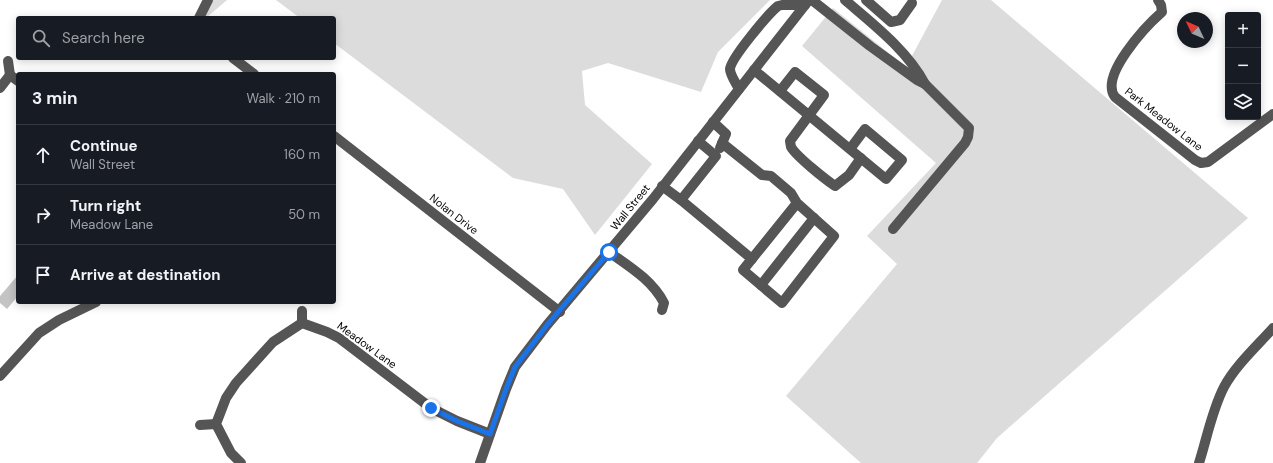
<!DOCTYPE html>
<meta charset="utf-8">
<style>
:root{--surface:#171b24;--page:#242831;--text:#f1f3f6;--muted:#9ea1a6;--line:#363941}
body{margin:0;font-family:"DM Sans",sans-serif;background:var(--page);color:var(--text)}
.controls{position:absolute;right:12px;top:12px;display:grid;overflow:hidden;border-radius:4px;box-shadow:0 2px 10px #0003}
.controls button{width:36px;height:36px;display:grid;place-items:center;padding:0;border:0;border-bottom:1px solid var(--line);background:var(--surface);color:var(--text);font:20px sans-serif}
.compass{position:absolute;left:1177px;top:12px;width:36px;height:36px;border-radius:50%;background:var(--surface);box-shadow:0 2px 10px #0003;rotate:314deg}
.stop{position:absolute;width:12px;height:12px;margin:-9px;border:3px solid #1a73e8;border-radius:50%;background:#fff}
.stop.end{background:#1a73e8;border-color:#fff;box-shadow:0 1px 4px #0008}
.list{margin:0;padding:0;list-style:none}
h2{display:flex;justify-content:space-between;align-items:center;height:52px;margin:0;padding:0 16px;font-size:17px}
h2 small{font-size:13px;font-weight:400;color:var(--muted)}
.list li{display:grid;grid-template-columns:26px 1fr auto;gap:12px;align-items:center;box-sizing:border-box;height:60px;padding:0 16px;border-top:1px solid var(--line)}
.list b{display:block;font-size:15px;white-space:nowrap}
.list p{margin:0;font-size:13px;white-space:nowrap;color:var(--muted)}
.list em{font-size:13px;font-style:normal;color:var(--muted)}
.icon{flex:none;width:22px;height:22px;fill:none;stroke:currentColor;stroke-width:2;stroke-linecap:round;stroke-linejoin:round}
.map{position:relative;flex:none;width:1273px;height:463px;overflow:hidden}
.search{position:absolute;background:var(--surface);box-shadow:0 2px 10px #0003;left:16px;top:16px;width:320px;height:44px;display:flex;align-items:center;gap:10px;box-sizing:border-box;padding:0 14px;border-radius:4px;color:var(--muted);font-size:15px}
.panel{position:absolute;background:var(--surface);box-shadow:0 2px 10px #0003;left:16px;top:72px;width:320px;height:232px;border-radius:4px}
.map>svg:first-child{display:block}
</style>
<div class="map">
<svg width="1273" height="463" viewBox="0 0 1273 463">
<rect width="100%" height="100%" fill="#fff"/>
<!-- green -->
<g fill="#dcdcdc">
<polygon points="210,0 227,0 206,18 200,18"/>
<polygon points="276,0 770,0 718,52 701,92 608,63 582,71 585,105 652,164 595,235 563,189 513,178 334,43 334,18 300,18"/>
<polygon points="942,0 991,0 1248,218 997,438 977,463 861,463 786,396 897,264 867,236 936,163 802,46 833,8 906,67"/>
</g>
<!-- building -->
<polygon fill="#c4c4c4" points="18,275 18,296 7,309 0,303 0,296"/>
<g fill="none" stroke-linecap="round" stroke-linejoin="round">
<!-- minor -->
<g stroke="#555" stroke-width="10">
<path d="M812,0L870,46L917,80L925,84C908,51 873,24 845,0"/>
<polyline points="866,0 891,22 900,20 912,3"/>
<path d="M1158,0L1161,5L1162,12C1146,26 1099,76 1115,97L1195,160L1201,163L1208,162L1273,114"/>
<polyline points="199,18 208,0"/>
<polyline points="233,58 254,74"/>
<polyline points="8,61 10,75"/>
<polyline points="754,70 886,179 902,160 865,129 850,149"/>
<polyline points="10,75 18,81"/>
<polyline points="0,88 10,75"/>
<path d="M739,89C736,83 730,75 730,69C731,58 769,13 778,6L782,5H805"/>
<path d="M780,91L795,72L824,95L790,141C790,142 791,146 791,147C797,157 825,179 835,186L849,175L861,158"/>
<polyline points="713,122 726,134 720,148"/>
<polyline points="334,136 560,312"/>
<polyline points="722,143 762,175 771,176 791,193 797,203 834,236 782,303 743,270 797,203"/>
<polyline points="662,186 681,200 716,156 698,141"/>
<polyline points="681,200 752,259"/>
<polyline points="893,229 965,143 968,137 969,128 925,84"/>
<path d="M609,252C630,267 652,280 664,303L662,310"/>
<polyline points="761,285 814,218"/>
<polyline points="302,323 302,311"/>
<polyline points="0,376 39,333 59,320 96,302"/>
<polyline points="200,425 216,424"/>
<polyline points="241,463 231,453 216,424 226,398 236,383 273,342 302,323 327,332 339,338 431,408 457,421 490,434"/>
<polyline points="480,463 506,389 515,367 547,325 653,199 809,0"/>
<path d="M1199,463C1207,438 1212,410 1224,387C1236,365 1257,346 1273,328"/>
</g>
</g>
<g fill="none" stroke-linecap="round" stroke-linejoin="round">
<!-- route -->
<polyline stroke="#1a73e8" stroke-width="5" points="431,408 457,421 490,434 506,389 515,367 547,325 609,252"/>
</g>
<g text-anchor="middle" stroke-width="4" stroke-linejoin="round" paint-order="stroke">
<!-- street labels -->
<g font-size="11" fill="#000" stroke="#fff">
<text transform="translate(1164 119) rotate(38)" y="4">Park Meadow Lane</text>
<text transform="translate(630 207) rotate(-51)" y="4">Wall Street</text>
<text transform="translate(454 214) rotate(38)" y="4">Nolan Drive</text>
<text transform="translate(367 345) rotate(36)" y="4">Meadow Lane</text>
</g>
</g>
</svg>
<div class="controls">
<button>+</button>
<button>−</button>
<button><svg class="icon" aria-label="layers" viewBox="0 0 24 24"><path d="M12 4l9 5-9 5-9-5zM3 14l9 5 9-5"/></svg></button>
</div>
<svg class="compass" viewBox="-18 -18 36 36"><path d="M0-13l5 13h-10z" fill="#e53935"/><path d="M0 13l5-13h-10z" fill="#9ea1a6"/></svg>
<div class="stop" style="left:609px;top:252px"></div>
<div class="stop end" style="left:431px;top:408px"></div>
<div class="search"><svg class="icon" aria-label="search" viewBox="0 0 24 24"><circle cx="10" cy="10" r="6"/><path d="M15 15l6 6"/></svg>Search here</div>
<section class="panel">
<h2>3 min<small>Walk · 210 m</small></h2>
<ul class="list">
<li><svg class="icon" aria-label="ahead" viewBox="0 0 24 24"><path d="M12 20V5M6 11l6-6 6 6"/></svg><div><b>Continue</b><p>Wall Street</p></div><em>160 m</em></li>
<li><svg class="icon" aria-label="right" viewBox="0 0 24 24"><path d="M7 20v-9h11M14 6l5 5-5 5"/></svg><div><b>Turn right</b><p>Meadow Lane</p></div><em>50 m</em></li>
<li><svg class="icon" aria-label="arrive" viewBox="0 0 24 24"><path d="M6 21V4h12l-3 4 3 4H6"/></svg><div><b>Arrive at destination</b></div></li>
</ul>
</section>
</div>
